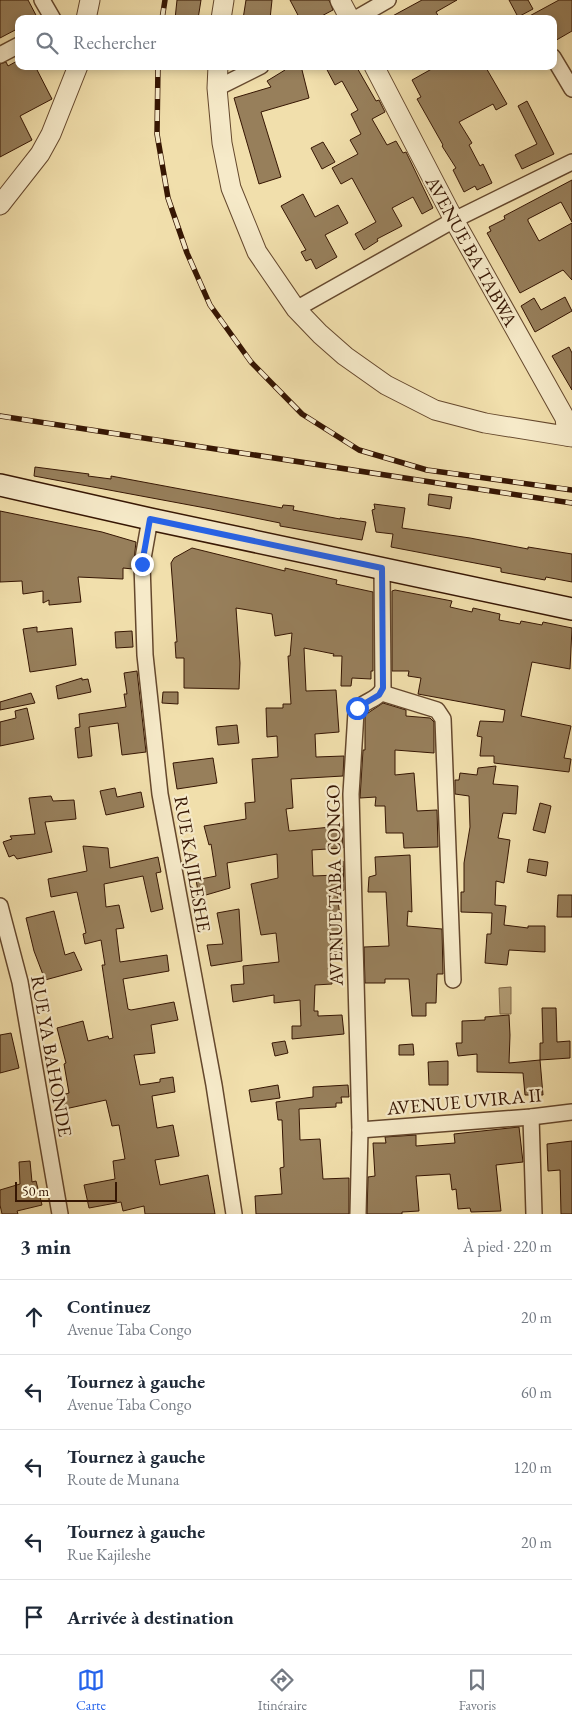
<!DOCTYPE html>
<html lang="fr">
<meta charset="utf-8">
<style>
:root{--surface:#fff;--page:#f6f6f7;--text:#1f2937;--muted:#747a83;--line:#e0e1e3;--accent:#2563eb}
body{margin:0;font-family:"EB Garamond",serif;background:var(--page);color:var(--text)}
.scale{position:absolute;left:15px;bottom:12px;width:102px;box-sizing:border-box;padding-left:5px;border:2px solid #361603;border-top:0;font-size:14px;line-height:18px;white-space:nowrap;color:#361603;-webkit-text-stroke:4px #f6eac9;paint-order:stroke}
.stop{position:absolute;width:15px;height:15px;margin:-11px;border:4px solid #2563eb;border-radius:50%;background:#fff}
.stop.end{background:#2563eb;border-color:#fff;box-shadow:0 1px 5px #0008}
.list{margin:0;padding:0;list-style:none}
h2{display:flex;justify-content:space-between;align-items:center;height:65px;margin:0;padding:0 20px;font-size:21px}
h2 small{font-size:16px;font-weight:400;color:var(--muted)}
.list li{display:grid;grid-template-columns:32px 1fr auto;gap:15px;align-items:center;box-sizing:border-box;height:75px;padding:0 20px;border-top:1px solid var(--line)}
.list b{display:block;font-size:19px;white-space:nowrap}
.list p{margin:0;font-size:16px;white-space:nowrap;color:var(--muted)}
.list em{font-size:16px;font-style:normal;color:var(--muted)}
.icon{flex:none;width:28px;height:28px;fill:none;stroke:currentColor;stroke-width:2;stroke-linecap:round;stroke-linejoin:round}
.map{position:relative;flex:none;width:572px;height:1214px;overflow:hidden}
.search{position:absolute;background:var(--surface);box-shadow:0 2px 8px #0003;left:15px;right:15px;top:15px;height:55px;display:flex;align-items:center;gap:12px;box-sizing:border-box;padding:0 18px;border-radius:10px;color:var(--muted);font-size:19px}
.sheet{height:440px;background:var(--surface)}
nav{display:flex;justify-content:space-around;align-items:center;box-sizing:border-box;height:70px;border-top:1px solid var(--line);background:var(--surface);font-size:14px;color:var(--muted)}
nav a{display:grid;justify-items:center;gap:2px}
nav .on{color:var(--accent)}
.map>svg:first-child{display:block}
</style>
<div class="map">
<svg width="572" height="1214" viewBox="0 0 572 1214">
<rect width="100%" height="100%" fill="#f1dfac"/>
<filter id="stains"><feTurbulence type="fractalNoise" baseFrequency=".004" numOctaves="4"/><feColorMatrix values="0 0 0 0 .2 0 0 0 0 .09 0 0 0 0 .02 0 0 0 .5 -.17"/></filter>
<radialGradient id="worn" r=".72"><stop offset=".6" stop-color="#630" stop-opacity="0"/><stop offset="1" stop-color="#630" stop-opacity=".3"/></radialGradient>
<!-- water -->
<polygon fill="#b19b73" stroke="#806646" points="511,987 511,1014 500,1014 499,988"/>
<!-- building -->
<g fill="#977f5b" stroke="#361603">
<polygon points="0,0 28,0 38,19 19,19 19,28 0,38"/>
<polygon points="177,0 201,0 198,19 175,19"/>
<polygon points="246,0 272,0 270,19 243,19"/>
<polygon points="290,0 329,0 333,10 316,19 300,19"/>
<polygon points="422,0 457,0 436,12 440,19 387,19"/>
<polygon points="509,0 528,0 533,9 518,17"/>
<polygon points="559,0 572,0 572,31 553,42 553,19 524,19"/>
<polygon points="19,60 19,66 35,66 52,99 20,116 32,140 0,157 0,64 6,62 8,66"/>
<polygon points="284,66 301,66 309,98 261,112 281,177 259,184 234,98 271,87 267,81 285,70"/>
<polygon points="325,66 356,66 376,101 379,100 385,112 372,119 387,145 396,141 403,153 406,152 433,208 422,214 413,197 392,208 402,226 377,239 378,241 364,250 355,234 376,222 352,178 341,184 332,168 358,154 350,140 361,134 351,114 358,110 342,81 335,85"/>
<polygon points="437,66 485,66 507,104 496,110 493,104 459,122 472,143 469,145 480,166 483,164 492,183 477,190 475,186 464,192 453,170 456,168 442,146 443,145 417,99 421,97 412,80"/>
<polygon points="527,101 554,154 522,169 515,155 537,144 518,106"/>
<polygon points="323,142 335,162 322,169 311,148"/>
<polygon points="572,180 572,222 561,202 528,219 528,221 539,241 572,223 572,280 563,270 520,293 487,233 491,231 489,227 505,219 504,216"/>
<polygon points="303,194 315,217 338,205 348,223 325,235 337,257 316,269 311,259 306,261 301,252 306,250 281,206"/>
<polygon points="565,297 572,311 535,332 521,306 534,298 541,310"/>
<polygon points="569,347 572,353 572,390 552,356"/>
<polygon points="35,467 89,474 88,476 111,479 111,476 282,508 283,505 294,506 293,510 340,519 340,518 366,522 362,540 332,535 280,526 280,523 211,509 34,476"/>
<polygon points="429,494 452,497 450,509 428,505"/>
<polygon points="374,504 405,508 402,528 470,538 528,549 528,547 572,554 572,582 546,577 545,580 501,572 501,568 391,547 393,534 376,532 372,510 375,509"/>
<polygon points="0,511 102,532 136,542 133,569 123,568 123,579 78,577 81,602 49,605 49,600 43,603 43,591 23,594 22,581 0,582"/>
<polygon points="192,548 285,571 285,568 337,580 336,584 373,592 373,671 371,671 371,679 352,678 351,686 341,686 342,656 333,656 334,654 304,648 306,691 336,690 339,732 315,734 316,757 344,756 343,776 291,779 293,808 286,809 289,831 342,826 343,848 312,850 313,876 337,875 336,861 343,861 344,890 337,892 340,917 343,954 330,955 332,984 315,985 314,1011 318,1011 318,1016 342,1015 344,1034 292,1039 292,1026 301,1026 300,1000 274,1003 274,995 233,1002 231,985 244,984 243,966 279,962 276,933 261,935 251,884 278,878 277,854 227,863 230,888 199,897 196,880 216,876 211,844 209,845 204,826 246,819 245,803 255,802 252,759 278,757 277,736 267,737 266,708 283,708 283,704 291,704 288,656 290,656 292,633 275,636 272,614 236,608 240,663 239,689 184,688 184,658 176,658 175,642 177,642 171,563 174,558"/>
<polygon points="395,590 452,601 450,607 472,612 473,608 500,614 499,620 520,624 521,621 542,625 543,622 572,628 570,669 532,662 521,716 571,726 564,758 571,759 569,772 494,763 494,756 480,756 482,737 477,736 480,721 503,722 505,710 418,694 421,678 408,676 409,671 392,671 392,591"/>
<polygon points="37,627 37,632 72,628 76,665 30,672 23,629"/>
<polygon points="132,631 133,647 116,648 115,632"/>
<polygon points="137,671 146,752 122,755 118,723 89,727 92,756 78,758 75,728 80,727 79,714 126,707 124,694 127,694 124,673"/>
<polygon points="82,678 82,680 88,679 91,692 58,699 56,686"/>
<polygon points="163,692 178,692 178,704 162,703"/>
<polygon points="31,693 35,703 0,710 0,702"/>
<polygon points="383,703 406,710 406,716 430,718 434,722 434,753 395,750 395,775 414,773 417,811 437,810 438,847 404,848 403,833 386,833 385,806 375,806 376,797 360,798 363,750 365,750 365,716 368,713"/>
<polygon points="27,708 34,739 0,746 0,722 16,718 15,711"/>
<polygon points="237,725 239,743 218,745 216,727"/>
<polygon points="213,758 217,783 177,789 173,763"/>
<polygon points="496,766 493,784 518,786 516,814 503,813 498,838 510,840 504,883 496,881 495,905 506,906 504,925 528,928 528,926 545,926 545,952 509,950 507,965 485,963 487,934 491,934 492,913 461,912 461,892 464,892 464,863 470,827 469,796 455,794 455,780 459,780 460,773 477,775 478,768"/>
<polygon points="115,788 117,797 141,792 144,807 106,815 100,791"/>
<polygon points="51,796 53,801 74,800 76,819 45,822 52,852 17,859 14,855 9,857 3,842 12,839 10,836 35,834 29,798"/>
<polygon points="540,803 551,806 545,833 533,830"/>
<polygon points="83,846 108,848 110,868 158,857 161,872 156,873 163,909 151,912 143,876 104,884 106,907 119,905 124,928 116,929 120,962 167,955 169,971 123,979 128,1009 131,1010 174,1002 178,1020 151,1025 155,1053 134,1055 140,1085 160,1082 160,1079 173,1077 175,1092 152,1096 157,1128 173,1125 179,1156 155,1160 160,1185 208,1175 215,1214 145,1214 144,1206 123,1211 121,1202 89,1208 84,1185 115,1179 113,1161 125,1159 119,1125 112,1126 106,1100 65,1109 62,1095 69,1093 64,1064 66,1063 57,1028 83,1021 88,1041 108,1036 109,1039 113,1038 102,965 105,965 101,940 85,944 83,934 86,933 77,892 51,897 48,879 87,871"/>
<polygon points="410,855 412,912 408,911 407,926 442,929 443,974 437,974 436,1003 426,1003 426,1016 412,1016 409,979 385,979 385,983 365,983 364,947 389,946 386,892 368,892 369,877 376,875 375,857"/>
<polygon points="529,859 548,862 546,876 527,872"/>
<polygon points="558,895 572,895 572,917 557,917"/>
<polygon points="239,909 242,961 211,966 207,945 223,944 217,913"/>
<polygon points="54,911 65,955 74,952 82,970 45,980 34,951 26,918"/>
<polygon points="542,1008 556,1008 557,1042 570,1041 570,1058 540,1060 540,1043 543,1043"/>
<polygon points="509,1015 510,1035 509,1063 540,1060 543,1095 525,1095 523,1073 477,1072 477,1054 458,1056 456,1043 462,1043 462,1021 485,1020 485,1017"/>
<polygon points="11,1033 19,1068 0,1073 0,1035"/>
<polygon points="285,1041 288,1053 275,1056 272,1043"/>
<polygon points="413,1044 414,1055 399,1055 399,1045"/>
<polygon points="448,1061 448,1085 429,1085 428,1062"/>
<polygon points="278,1085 280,1098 251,1102 249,1090"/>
<polygon points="348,1085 349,1097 341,1097 342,1103 336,1103 336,1107 299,1109 300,1140 320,1139 323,1179 349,1178 349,1214 256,1214 255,1196 282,1194 280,1168 284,1167 282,1120 278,1120 276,1102 313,1097 313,1087"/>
<polygon points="519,1127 523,1162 496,1165 501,1211 471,1212 470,1208 458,1209 456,1189 452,1190 450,1174 416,1176 419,1211 402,1212 402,1214 367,1214 368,1177 375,1176 373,1143 386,1143 385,1137 416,1135 416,1146 455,1143 454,1134"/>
<polygon points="572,1141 572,1214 561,1214 560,1170 548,1171 547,1144"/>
<polygon points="30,1161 32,1182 36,1181 42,1205 17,1211 18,1214 2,1214 0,1205 0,1190 20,1184 19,1162"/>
</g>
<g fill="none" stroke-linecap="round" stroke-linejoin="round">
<defs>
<g id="minor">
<polyline points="42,0 53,19"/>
<polyline points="355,19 388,0"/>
<polyline points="0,55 19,45"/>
<polyline points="553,57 572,89"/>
<polyline points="217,88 261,66"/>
<polyline points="296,309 454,220 572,162"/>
<polyline points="150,519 142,564 145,655 160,794 214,1085 234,1214"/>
<polyline points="382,693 437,710 443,719 453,980"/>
<polyline points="0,906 20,982 60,1214"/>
<polyline points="531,1117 534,1214"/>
<polyline points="360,1130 531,1117 572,1112"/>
<path d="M358,1214L360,1130L351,794L356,712C362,700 379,701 383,688L382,568"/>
</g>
<g id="tertiary">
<polyline points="340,0 350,19"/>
<polyline points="86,19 90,0"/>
<polyline points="221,19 224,0"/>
<polyline points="218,66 217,88 222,143 231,188 257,252 296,309 320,334 345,356 386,385 435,410 485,423 572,437"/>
<polyline points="374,66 454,220 565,418 567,436"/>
<polyline points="0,205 40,154 51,134 78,66"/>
</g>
<polyline id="secondary" points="0,485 150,519 572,609"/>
</defs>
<!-- minor casing -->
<use href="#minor" stroke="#65482d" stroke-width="18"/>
<!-- tertiary casing -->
<use href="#tertiary" stroke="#65482d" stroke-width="21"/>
<!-- secondary casing -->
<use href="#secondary" stroke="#361603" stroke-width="24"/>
<!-- minor -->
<use href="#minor" stroke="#f6eac9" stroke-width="15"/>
<!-- tertiary -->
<use href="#tertiary" stroke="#f6eac9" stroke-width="19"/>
<!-- secondary -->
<use href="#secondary" stroke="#f6eac9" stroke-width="21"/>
<defs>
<g id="rail">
<polyline points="162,19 165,0"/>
<polyline points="158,66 157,134 168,198 187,253 210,305 251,362 302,414 359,450 427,470 572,490"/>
<polyline points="0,416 444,484 572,503"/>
</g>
</defs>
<!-- rail casing -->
<use href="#rail" stroke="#361603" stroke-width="5.5"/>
<!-- rail -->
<use href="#rail" stroke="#f6eac9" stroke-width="4" stroke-dasharray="11" stroke-linecap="butt"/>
</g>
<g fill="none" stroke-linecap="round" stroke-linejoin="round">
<!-- route -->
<polyline stroke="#2563eb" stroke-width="6" points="142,564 150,519 382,568 383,688 379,695 357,708"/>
</g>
<g text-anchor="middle" stroke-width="4.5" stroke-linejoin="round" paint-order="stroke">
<!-- street labels -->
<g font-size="19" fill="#361603" stroke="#f6eac9">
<text transform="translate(472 251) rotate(61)" y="7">AVENUE BA TABWA</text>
<text transform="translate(193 864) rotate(80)" y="7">RUE KAJILESHE</text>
<text transform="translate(334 885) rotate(-91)" y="7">AVENUE TABA CONGO</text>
<text transform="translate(52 1056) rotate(80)" y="7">RUE YA BAHONDE</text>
<text transform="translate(464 1101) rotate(-5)" y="7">AVENUE UVIRA II</text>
</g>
</g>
<rect width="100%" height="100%" filter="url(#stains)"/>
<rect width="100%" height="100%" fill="url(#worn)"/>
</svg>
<div class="scale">50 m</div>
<div class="stop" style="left:357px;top:708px"></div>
<div class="stop end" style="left:142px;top:564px"></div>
<div class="search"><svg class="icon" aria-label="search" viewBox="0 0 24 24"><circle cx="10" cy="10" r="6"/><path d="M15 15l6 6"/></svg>Rechercher</div>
</div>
<section class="sheet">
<h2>3 min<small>À pied · 220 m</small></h2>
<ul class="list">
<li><svg class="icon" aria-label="ahead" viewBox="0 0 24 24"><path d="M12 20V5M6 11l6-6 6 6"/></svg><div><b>Continuez</b><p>Avenue Taba Congo</p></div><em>20 m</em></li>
<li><svg class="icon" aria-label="left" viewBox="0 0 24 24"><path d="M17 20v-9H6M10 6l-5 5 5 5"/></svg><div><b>Tournez à gauche</b><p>Avenue Taba Congo</p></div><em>60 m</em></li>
<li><svg class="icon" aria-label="left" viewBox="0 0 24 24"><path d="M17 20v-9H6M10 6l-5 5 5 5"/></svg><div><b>Tournez à gauche</b><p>Route de Munana</p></div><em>120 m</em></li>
<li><svg class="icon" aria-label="left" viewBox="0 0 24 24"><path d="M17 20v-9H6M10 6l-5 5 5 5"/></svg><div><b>Tournez à gauche</b><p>Rue Kajileshe</p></div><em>20 m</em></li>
<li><svg class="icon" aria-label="arrive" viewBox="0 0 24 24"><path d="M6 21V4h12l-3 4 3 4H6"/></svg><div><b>Arrivée à destination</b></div></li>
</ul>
</section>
<nav>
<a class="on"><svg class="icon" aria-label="map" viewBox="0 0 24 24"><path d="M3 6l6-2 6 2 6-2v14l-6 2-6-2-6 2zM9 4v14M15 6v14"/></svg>Carte</a>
<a><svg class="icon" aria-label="directions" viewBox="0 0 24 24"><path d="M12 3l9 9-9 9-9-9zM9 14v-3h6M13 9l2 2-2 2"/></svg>Itinéraire</a>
<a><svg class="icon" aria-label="saved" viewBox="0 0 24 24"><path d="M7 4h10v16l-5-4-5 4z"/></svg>Favoris</a>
</nav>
